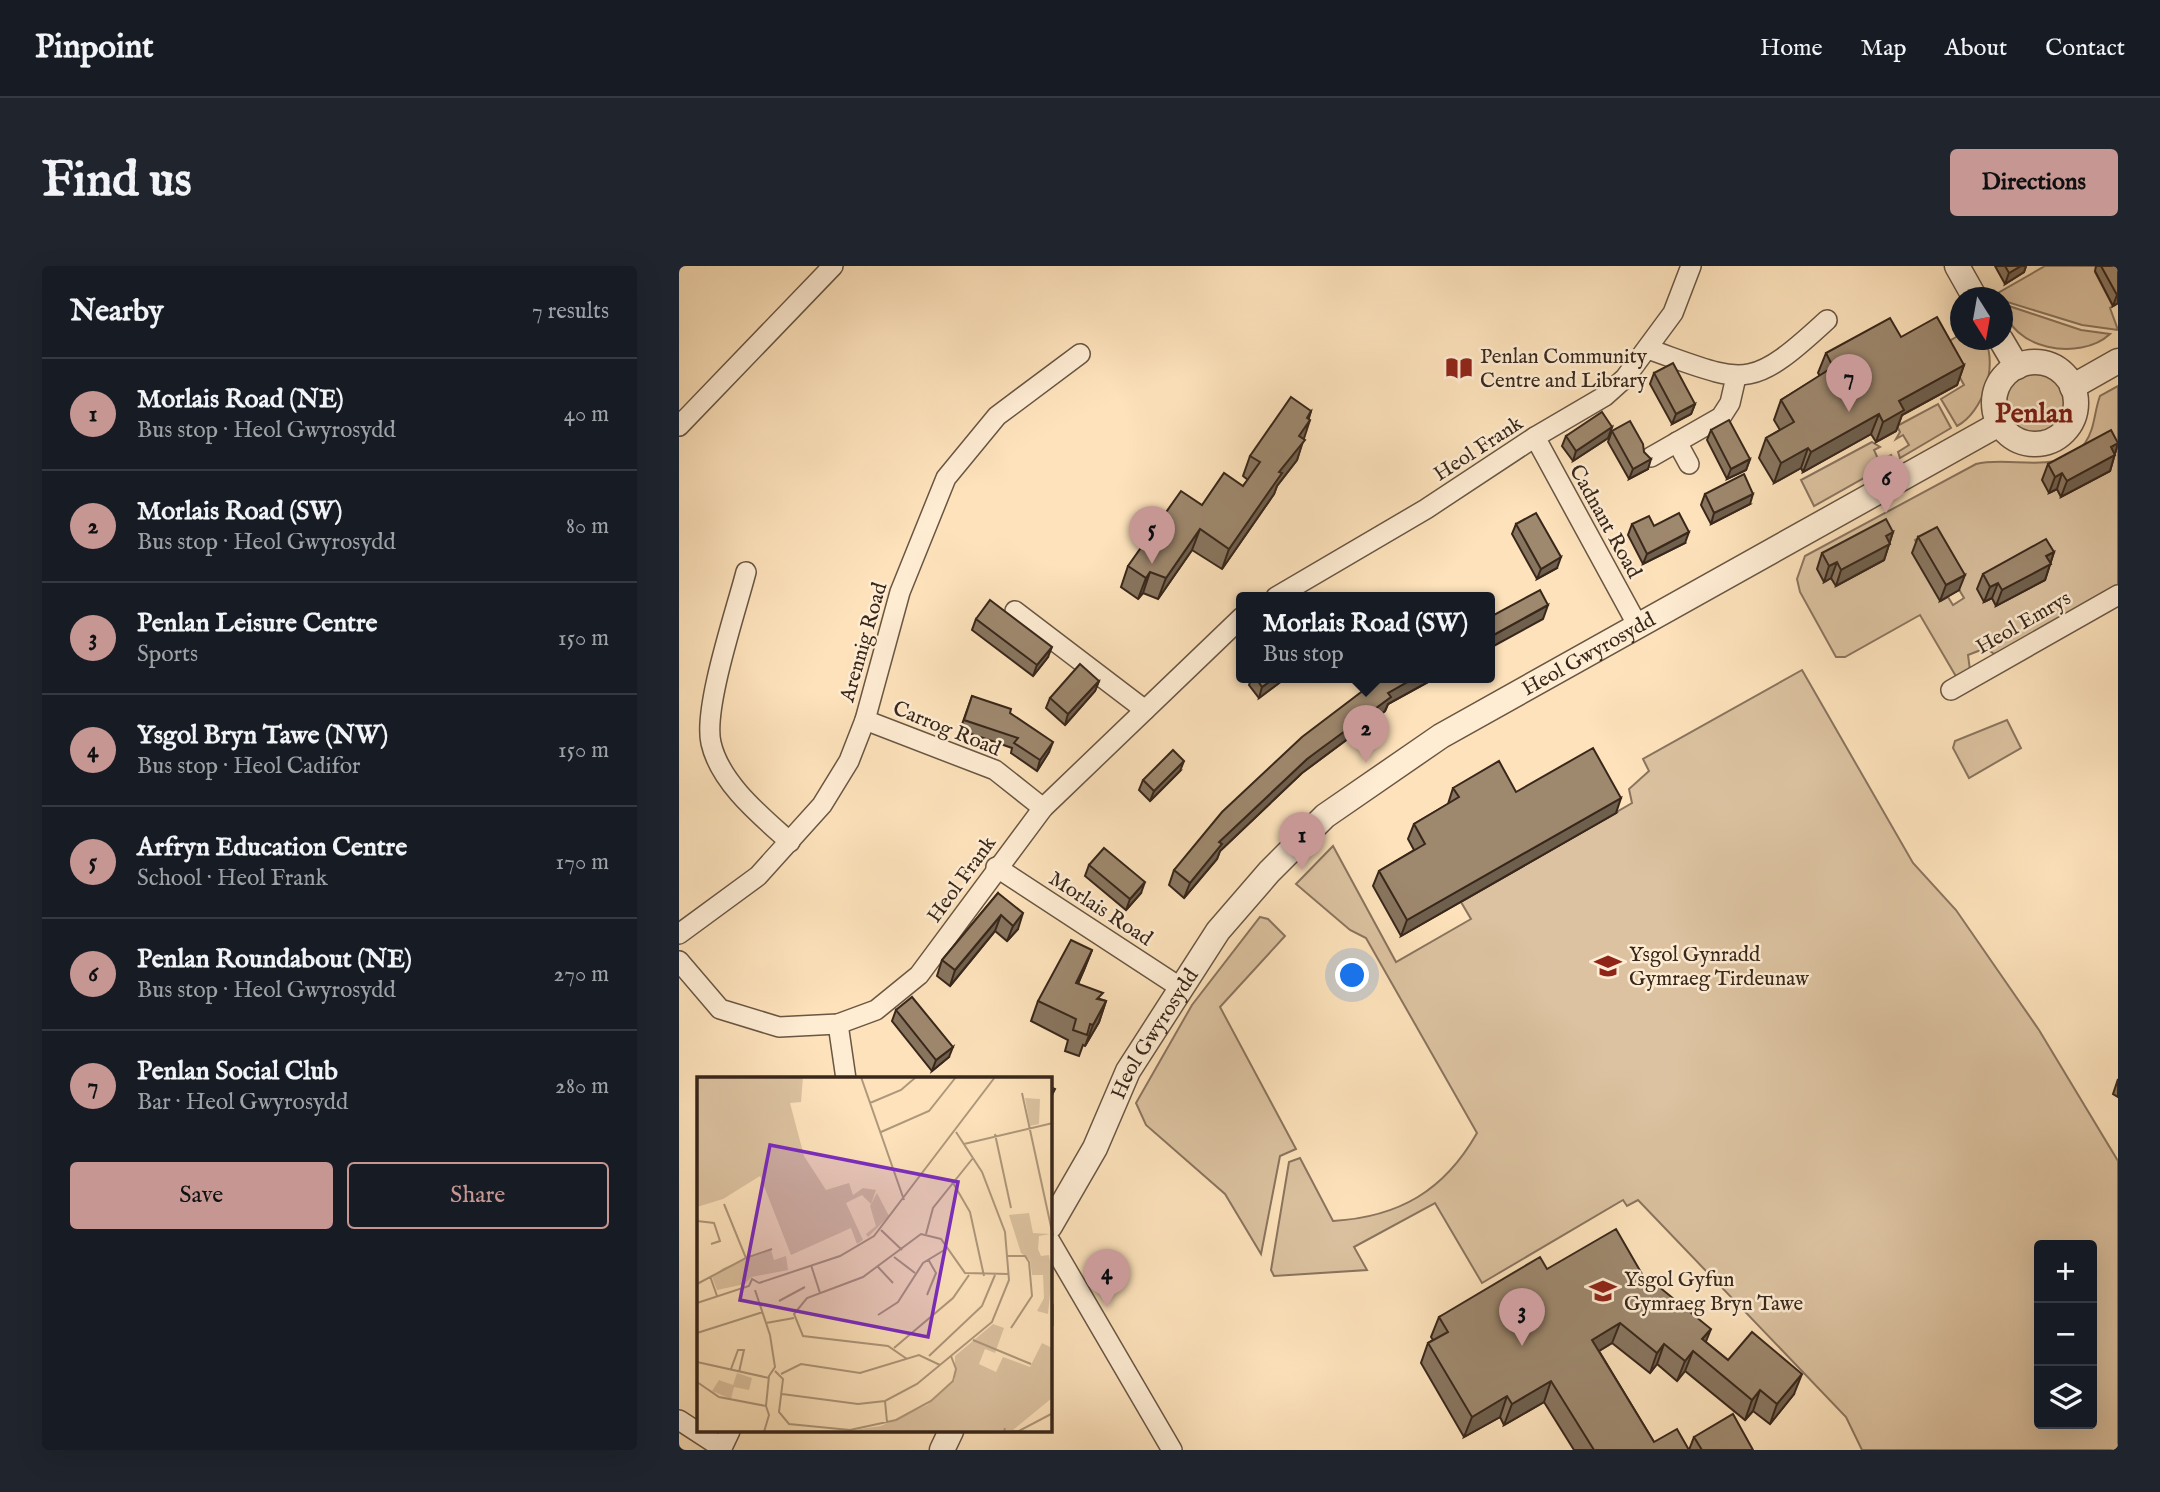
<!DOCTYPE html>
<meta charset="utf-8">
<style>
:root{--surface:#171b24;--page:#20242c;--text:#f1f3f6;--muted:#9ea1a6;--line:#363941;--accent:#c59692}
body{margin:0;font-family:"IM FELL English",serif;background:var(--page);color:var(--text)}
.controls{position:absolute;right:21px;bottom:21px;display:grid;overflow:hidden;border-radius:7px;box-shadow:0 7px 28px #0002}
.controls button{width:63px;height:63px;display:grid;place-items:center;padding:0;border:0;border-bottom:2px solid var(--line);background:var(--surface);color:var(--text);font:35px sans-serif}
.compass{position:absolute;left:1271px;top:21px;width:63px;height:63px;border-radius:50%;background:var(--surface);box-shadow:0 7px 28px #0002;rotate:169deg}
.you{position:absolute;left:674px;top:710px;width:24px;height:24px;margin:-18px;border:5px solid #fff;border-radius:50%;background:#1a73e8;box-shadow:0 0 0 10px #1a73e833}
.badge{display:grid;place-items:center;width:46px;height:46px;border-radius:50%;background:var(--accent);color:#111;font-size:23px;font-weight:700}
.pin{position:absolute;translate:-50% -58px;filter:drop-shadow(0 2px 4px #0008)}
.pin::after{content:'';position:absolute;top:37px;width:24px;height:21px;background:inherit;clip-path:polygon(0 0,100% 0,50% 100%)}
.popup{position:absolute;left:557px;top:326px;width:259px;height:91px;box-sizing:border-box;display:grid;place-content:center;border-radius:7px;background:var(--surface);filter:drop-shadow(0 2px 5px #0005);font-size:23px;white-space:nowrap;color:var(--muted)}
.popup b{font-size:26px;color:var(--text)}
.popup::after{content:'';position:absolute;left:50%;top:100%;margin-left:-14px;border:14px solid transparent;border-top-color:var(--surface)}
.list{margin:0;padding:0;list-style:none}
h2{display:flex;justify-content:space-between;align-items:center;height:91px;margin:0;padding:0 28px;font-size:30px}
h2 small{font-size:23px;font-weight:400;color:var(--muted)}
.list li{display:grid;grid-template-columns:46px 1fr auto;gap:21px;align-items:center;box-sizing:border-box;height:112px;padding:0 28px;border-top:2px solid var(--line)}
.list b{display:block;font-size:26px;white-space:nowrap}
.list p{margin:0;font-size:23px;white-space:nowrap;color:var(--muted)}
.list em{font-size:23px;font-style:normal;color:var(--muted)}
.actions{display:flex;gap:14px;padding:21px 28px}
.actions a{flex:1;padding:16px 0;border:2px solid var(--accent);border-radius:7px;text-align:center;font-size:24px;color:var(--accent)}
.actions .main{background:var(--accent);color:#111}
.icon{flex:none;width:38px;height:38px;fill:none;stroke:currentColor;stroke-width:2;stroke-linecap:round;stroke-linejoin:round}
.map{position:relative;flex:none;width:1439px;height:1184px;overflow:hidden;border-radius:7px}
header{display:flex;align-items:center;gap:42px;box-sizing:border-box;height:98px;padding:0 35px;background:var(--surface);border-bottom:2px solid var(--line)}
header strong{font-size:33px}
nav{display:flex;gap:38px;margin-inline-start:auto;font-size:24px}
.intro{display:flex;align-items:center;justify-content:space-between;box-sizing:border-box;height:168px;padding:0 42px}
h1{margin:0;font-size:49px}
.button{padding:18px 32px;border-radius:7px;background:var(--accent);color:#111;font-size:24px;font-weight:700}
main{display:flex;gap:42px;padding:0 42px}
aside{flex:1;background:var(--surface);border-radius:7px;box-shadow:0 7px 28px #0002}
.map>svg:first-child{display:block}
</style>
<header>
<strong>Pinpoint</strong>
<nav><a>Home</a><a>Map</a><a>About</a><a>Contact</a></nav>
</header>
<div class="intro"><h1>Find us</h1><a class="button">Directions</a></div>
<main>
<aside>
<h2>Nearby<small>7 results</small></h2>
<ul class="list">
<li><span class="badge">1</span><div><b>Morlais Road (NE)</b><p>Bus stop · Heol Gwyrosydd</p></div><em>40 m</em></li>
<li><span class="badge">2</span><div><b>Morlais Road (SW)</b><p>Bus stop · Heol Gwyrosydd</p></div><em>80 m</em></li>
<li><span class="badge">3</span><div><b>Penlan Leisure Centre</b><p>Sports</p></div><em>150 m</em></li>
<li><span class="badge">4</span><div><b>Ysgol Bryn Tawe (NW)</b><p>Bus stop · Heol Cadifor</p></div><em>150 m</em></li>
<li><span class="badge">5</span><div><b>Arfryn Education Centre</b><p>School · Heol Frank</p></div><em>170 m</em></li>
<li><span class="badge">6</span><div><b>Penlan Roundabout (NE)</b><p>Bus stop · Heol Gwyrosydd</p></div><em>270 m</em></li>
<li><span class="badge">7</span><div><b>Penlan Social Club</b><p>Bar · Heol Gwyrosydd</p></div><em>280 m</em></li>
</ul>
<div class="actions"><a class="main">Save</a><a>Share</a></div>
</aside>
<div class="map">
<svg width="1439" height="1184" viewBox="0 0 1439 1184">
<rect width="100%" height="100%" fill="#fde2bb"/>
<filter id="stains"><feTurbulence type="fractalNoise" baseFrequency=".00286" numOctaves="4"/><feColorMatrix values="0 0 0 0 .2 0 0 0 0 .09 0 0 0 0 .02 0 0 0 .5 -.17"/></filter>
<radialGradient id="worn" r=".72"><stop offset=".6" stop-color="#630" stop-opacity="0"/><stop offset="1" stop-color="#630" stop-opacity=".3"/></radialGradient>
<!-- green -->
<g fill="#dcc2a0" stroke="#8a745e" stroke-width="2" fill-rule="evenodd">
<polygon points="1366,0 1426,0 1416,6 1434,40 1431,42 1439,64 1403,59 1312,31"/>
<path d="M1324,38L1402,64L1431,68C1401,96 1330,84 1324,38Z"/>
<path d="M1281,69L1282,74H1306C1319,100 1304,146 1278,160L1262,133L1285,119L1263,79Z"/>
<circle cx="1357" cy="138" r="31"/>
<path d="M1439,120V324L1324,385L1315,388L1307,382L1289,389L1291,404L1278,412L1241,349L1166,391H1157L1121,326L1118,313L1126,290L1297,198C1332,189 1380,211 1406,177C1416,163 1415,146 1421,130ZM1426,197L1382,231L1378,223L1370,227ZM1247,268L1285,332L1274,339L1269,331L1262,335L1236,274ZM1205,294L1157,320L1152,312ZM1362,306L1317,340L1313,332L1305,336Z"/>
<polygon points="1259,138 1272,162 1221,192 1219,186 1230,179 1224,169 1217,173 1221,166 1218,160"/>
<polygon points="1193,176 1201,181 1195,184 1200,195 1212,189 1215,195 1135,240 1122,214"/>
<path d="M1123,404L1234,597L1277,644L1360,764L1439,895V1184H1183L1167,1151L959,934L948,940L944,934L803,1017L756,937L675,981L688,1004L595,1010L592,1004L610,896L621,892L654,955C720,951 765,925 798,867L687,672L671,664L617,618L654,580L717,696L792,653L782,636L953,537L950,523L970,505L964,493ZM1360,979H1413V1158H1360Z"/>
<polygon points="1328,454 1342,482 1290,512 1274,482 1276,475"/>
<polygon points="581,651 589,653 606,670 541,741 617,883 601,890 582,988 546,928 467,859 457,837 513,739"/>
</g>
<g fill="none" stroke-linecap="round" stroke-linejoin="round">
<defs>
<g id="minor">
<path d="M969,83C1066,117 1069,127 1148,54"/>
<polyline points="0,160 154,0"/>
<polyline points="856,171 959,360"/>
<polyline points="998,176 1010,198"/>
<polyline points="972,191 1042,151 1051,137 1057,111"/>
<path d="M67,306C57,345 24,442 32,477C41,517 82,550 111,576"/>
<polyline points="597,331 747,243 856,171 926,130 946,112 994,47 1012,0"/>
<polyline points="336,345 466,444"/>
<polyline points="1272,424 1439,329"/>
<polyline points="186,454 316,504 364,542"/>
<polyline points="317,601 502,722"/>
<polyline points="0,668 79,610 143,539 170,495 186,454 221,326 267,212 318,150 401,88"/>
<polyline points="0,695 41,743 100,761 159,758 197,744 240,709 364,542 563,351"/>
<polyline points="159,758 167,813"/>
<polyline points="371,975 493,1184"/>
<polyline points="0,1154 43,1182"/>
<polyline points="42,1184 51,1165"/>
</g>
<g id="tertiary">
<polyline points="1278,0 1296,32"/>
<polyline points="1322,74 1338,101"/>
<circle cx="1356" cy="137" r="41"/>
<polyline points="1393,121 1439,95"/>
<path id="s1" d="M371,960L416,882L449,805L539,665L590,606L646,550L762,470L1320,158"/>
<polyline points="263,1184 272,1165"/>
</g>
</defs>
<!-- minor casing -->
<use href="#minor" stroke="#695643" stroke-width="22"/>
<!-- tertiary casing -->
<use href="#tertiary" stroke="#695643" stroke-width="27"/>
<!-- minor -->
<use href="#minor" stroke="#feecd3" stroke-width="19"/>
<!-- tertiary -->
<use href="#tertiary" stroke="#feecd3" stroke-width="24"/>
</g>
<!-- wall -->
<g fill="#88755f" stroke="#38271b" stroke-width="2">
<polygon points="1316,0 1347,0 1345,6 1326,18"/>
<polygon points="1417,0 1439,0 1439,37 1434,40 1416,5"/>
<polygon points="1222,71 1285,99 1278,119 1223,149 1217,165 1197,176 1192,168 1124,206 1122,202 1095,217 1080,192 1087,172 1101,164 1095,154 1102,134 1141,110 1139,107 1147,87"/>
<polygon points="975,107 1016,138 1012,148 993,158 971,118"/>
<polygon points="632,145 618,194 598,220 595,228 543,303 513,284 479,333 464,327 459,333 442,321 449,300 523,239 564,220 569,214 564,210 571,190"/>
<polygon points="933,161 929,172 894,195 883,180 887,170"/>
<polygon points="1032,164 1071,193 1067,204 1048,213 1028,174"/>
<polygon points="933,165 965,186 969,203 950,213 929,176"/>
<polygon points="1439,177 1431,205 1382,231 1378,223 1370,227 1363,214 1369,198"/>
<polygon points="1026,228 1071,238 1032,258 1022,239"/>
<polygon points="837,258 878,302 858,313 833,268"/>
<polygon points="953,258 975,260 1006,277 964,298 949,269"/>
<polygon points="1214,266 1205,294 1157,320 1152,312 1145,316 1138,303 1143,287"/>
<polygon points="1239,271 1280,324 1261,335 1233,287"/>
<polygon points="1375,286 1366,314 1317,340 1313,332 1305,336 1298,323 1304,308"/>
<polygon points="297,353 369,391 354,410 293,364"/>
<polygon points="573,411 608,411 580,432 570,419"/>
<polygon points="702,411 758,411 709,438 706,445 623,507 541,585 538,593 505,632 490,619 495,604"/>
<polygon points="420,415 416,425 386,459 367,442 371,432"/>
<polygon points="293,430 331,447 370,486 358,505 332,487 333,482 281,464"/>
<polygon points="501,505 471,535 460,524 464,514"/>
<polygon points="774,522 837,526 937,547 722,670 694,620 700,605 735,584 729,573 735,558 769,538"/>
<polygon points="410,599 462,627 447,644 406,610"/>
<polygon points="319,627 339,663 328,675 316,665 271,720 258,710 263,694"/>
<polygon points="413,684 399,718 421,733 427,735 420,756 406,780 404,779 400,790 386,785 389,774 352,755 359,735"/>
<polygon points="217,744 270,791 253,805 213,755"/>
<polygon points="1439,813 1439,831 1434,828"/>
<polygon points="868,1003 967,1015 1027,1076 1049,1094 1115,1128 1091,1158 1074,1145 1066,1154 1006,1105 998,1115 978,1098 971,1107 933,1077 920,1085 975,1176 1010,1184 895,1184 865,1136 825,1159 821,1151 785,1171 742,1097 749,1077 754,1074 752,1071 760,1051"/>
<polygon points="1015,1171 1074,1184 1010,1184"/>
</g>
<!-- shaded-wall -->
<g fill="#6f5f4d" stroke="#38271b" stroke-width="2">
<polygon points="1342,0 1347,0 1345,6 1326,18 1330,7"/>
<polygon points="1438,29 1439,29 1439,37 1434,40"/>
<polygon points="1285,99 1278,119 1223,149 1217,165 1197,176 1204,156 1220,135"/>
<polygon points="1016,138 1012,148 993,158 997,148"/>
<polygon points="632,145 626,162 631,154 618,194 598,220 595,228 543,303 550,283 600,206 628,152"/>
<polygon points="1200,148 1192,168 1124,206 1132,186"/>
<polygon points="933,161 929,172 894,195 897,185"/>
<polygon points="1439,177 1431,205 1382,231 1388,215 1432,181"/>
<polygon points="1129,182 1122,202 1095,217 1102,197"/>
<polygon points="972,193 969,203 950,213 954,203"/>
<polygon points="1071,193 1067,204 1048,213 1052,203"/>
<polygon points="1383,207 1378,223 1370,227 1376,211"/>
<polygon points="1074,228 1071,238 1032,258 1035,247"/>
<polygon points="521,263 513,284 479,333 487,312"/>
<polygon points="1010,266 1006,277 964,298 968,288"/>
<polygon points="1214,266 1205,294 1157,320 1162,304 1207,270"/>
<polygon points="1375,286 1366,314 1317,340 1323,324 1367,290"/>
<polygon points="882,291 878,302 858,313 862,303"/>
<polygon points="1158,296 1152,312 1145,316 1150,300"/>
<polygon points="471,306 464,327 459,333 467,312"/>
<polygon points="1286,309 1280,324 1261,335 1267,319"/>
<polygon points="1319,317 1313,332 1305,336 1311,321"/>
<polygon points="869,339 864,353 811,382 811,371"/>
<polygon points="373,381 369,391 354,410 358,399"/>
<polygon points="597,411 608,411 580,432 583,421"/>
<polygon points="737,411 758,411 709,438 706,445 623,507 541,585 538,593 505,632 511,617 540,576 628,493 709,427"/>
<polygon points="420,415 416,425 386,459 389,448"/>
<polygon points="374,476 370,486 358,505 361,494"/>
<polygon points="505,495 501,505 471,535 475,525"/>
<polygon points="942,532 937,547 722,670 728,654"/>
<polygon points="466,616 462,627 447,644 451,633"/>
<polygon points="344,647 339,663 328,675 334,660"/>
<polygon points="322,649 316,665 271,720 276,704"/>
<polygon points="413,684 405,704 390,737 397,717"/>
<polygon points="427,735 420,756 406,780 414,759"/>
<polygon points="274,781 270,791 253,805 257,794"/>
<polygon points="941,1057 933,1077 905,1094 913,1074"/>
<polygon points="1032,1063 1024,1083 1023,1073"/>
<polygon points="985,1078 978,1098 971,1107 978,1087"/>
<polygon points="1014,1085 1006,1105 998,1115 1006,1095"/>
<polygon points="1123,1108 1115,1128 1091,1158 1098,1138"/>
<polygon points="872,1115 865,1136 825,1159 833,1138"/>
<polygon points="1081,1124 1074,1145 1066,1154 1073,1134"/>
<polygon points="828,1130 821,1151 785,1171 793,1151"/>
</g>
<!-- building -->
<g fill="#9e886e" stroke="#38271b" stroke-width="2">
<polygon points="1326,0 1342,0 1330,7"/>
<polygon points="1422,0 1439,0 1439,29 1438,29"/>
<polygon points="1258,51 1285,99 1220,135 1225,144 1204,156 1200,148 1132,186 1129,182 1102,197 1087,172 1115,156 1102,134 1154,101 1147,87 1211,52 1222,71"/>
<polygon points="994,97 1016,138 997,148 975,107"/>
<polygon points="612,131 632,145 628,152 631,154 620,170 626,174 600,206 603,207 550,283 521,263 487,312 471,306 467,312 449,300 502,225 523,239 545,207 564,220 581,196 571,190"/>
<polygon points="923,146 933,161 897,185 887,170"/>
<polygon points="1050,154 1071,193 1052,203 1032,164"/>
<polygon points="951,155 964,178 965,186 972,193 954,203 933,165"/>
<polygon points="1432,164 1439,177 1432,181 1436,189 1388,215 1383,207 1376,211 1369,198"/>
<polygon points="1065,208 1074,228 1035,247 1026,228"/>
<polygon points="857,247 882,291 862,303 837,258"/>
<polygon points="1000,247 1010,266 968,288 953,258 970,250 975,260"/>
<polygon points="1207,253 1214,266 1207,270 1211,278 1162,304 1158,296 1150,300 1143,287"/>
<polygon points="1258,261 1286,309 1267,319 1239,271"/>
<polygon points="1367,273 1375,286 1367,290 1372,298 1323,324 1319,317 1311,321 1304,308"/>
<polygon points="861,324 869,339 811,371 811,351"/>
<polygon points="311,334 373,381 358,399 297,353"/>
<polygon points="401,398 420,415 389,448 371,432"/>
<polygon points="576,411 597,411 583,421"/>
<polygon points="702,411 737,411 709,427 712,431 628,493 540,576 543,578 511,617 495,604 543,546 623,471"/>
<polygon points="293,430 332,443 331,447 374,476 361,494 335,477 339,472 285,454"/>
<polygon points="914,482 942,532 728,654 700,605 746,578 735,558 780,531 774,522 820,495 837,526"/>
<polygon points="494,484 505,495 475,525 464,514"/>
<polygon points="425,582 466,616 451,633 410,599"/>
<polygon points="319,627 344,647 334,660 322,649 276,704 263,694"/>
<polygon points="392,674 413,684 397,717 424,727 418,733 427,735 414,759 411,758 408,769 394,764 397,753 359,735"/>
<polygon points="233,731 274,781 257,794 217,744"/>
<polygon points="371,821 376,823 371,833"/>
<polygon points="937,963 967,1015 979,1020 1032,1063 1023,1073 1049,1094 1073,1066 1123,1108 1098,1138 1081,1124 1073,1134 1014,1085 1006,1095 985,1078 978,1087 941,1057 913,1074 975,1176 998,1163 1010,1184 915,1184 872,1115 833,1138 828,1130 793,1151 749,1077 769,1066 760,1051 861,991 868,1003"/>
<polygon points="1054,1148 1074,1184 1023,1184 1015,1171"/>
</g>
<!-- icons -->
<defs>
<symbol id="library-bare" viewBox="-9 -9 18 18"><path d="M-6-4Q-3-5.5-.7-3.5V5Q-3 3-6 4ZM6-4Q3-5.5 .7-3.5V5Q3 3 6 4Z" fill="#8f2418" stroke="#feecd3" stroke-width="2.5" paint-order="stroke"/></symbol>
<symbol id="school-bare" viewBox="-9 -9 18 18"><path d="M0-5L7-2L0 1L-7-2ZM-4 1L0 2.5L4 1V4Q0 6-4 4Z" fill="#8f2418" stroke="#feecd3" stroke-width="2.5" paint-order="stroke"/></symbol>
</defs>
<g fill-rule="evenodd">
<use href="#library-bare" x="761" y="83" width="38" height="38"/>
<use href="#school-bare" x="910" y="681" width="38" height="38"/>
<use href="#school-bare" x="905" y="1006" width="38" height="38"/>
</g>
<g text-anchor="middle" stroke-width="5" stroke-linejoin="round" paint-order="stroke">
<!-- poi labels -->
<g font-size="21" fill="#38271b" stroke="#feecd3" text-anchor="start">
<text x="801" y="97">Penlan Community<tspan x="801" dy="24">Centre and Library</tspan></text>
<text x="950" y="695">Ysgol Gynradd<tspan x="950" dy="24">Gymraeg Tirdeunaw</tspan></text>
<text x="945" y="1020">Ysgol Gyfun<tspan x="945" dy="24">Gymraeg Bryn Tawe</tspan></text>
</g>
<!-- street labels -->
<g font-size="21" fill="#38271b" stroke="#feecd3">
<text transform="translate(799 182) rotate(-33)" y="7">Heol Frank</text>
<text transform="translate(927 255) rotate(61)" y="7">Cadnant Road</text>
<text transform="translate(1344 356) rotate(-30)" y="7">Heol Emrys</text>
<text transform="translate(184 376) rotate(-74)" y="7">Arennig Road</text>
<text dy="7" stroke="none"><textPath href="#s1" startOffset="807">Heol Gwyrosydd</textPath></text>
<text transform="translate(268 462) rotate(22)" y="7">Carrog Road</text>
<text transform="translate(282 613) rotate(-54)" y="7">Heol Frank</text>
<text transform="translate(422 642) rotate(33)" y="7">Morlais Road</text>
<text dy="7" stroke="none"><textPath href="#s1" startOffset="219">Heol Gwyrosydd</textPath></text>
</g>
<!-- district labels -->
<g font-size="28" font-weight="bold" fill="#7a1f14" stroke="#feecd3">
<text x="1355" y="156">Penlan</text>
</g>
</g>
<!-- overview -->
<g transform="translate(18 811)">
<rect width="355" height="355" fill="#fde2bb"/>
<path d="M0,0H106L104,25L93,26L107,79L129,113L152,106L156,118L166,111L179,113L174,127L165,118L149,126L166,163L160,167L154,151L94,178L63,99L26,122L0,130ZM328,21L343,22L342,47L333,49ZM180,116L192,139L171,160L169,157L179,149L173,129ZM332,136L336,156L353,157L342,159L341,172L344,179L352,178L355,196L351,237L340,234L347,221L346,198H335L333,183L324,176L312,138ZM74,173L77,183L89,179L91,193L54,200L48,207L20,213L15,200L26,191ZM296,247L307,251L298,276L288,272L282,287L299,295L306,280L333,290L345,266L355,271V321L316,353L143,355L184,349L230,328L258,303V279ZM40,296L55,301L52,313L37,310L34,322L15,314L22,303L36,308Z" fill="#dcc2a0"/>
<path fill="none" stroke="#ae977b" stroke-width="2" d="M164,0L207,123M325,16L356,159M173,26L204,13L219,0M184,55L232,34L259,0M298,57L314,131M267,67L356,46M255,104L273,135L287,199M0,144L17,146L23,164L14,167M184,153L205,173M229,157L236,131L276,81M311,179H328L332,185L335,219L314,251M197,180L218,196M49,181L75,172M114,188L123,216M181,190L196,206M13,199L20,219M62,206L143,179L177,159L298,0M0,207L49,181L27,127M58,213L73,258L78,290L72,299L69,329L72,338L67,355M230,218L239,196L231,182M82,224L108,210M0,226L52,209L55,202L62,206M356,227V249M181,238L201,225L226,186L249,172M69,246L97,241M0,256L66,235M276,263L334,287M197,271L256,221L272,198M232,279L285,229L298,198M210,282L191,269L106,259L97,237L110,221L166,200L224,157L244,162L268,196L312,197M0,285L72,301M34,292L41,273H47L42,295M78,294L86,302L82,335L92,347L153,353L199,343L234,324L256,304L259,292L254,279M84,297L104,287L163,296L222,278L243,288M0,305L22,320L69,329M85,317L161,327L188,324L220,307L295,245L312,203L308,155L285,95L259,55M188,324L190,345M308,351L307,355L322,354L356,336"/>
<path fill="#7b2cbf" fill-opacity="0.15" stroke="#7b2cbf" stroke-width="3.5" d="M73,68L261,105L231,260L43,223Z"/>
<rect width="355" height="355" fill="none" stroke="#38271b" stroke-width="3.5"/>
</g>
<rect width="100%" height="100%" filter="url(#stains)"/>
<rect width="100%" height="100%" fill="url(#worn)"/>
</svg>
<div class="controls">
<button>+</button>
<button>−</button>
<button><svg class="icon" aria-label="layers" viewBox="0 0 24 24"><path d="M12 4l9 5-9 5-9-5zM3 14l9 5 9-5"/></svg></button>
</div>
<svg class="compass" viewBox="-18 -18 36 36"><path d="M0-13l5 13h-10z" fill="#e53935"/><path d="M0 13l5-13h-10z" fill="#9ea1a6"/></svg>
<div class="you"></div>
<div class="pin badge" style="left:623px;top:604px">1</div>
<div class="pin badge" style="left:687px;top:497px">2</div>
<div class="popup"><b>Morlais Road (SW)</b>Bus stop</div>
<div class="pin badge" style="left:843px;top:1080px">3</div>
<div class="pin badge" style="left:428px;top:1041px">4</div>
<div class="pin badge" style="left:473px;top:298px">5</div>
<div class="pin badge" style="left:1207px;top:247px">6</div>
<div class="pin badge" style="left:1170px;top:146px">7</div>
</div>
</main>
